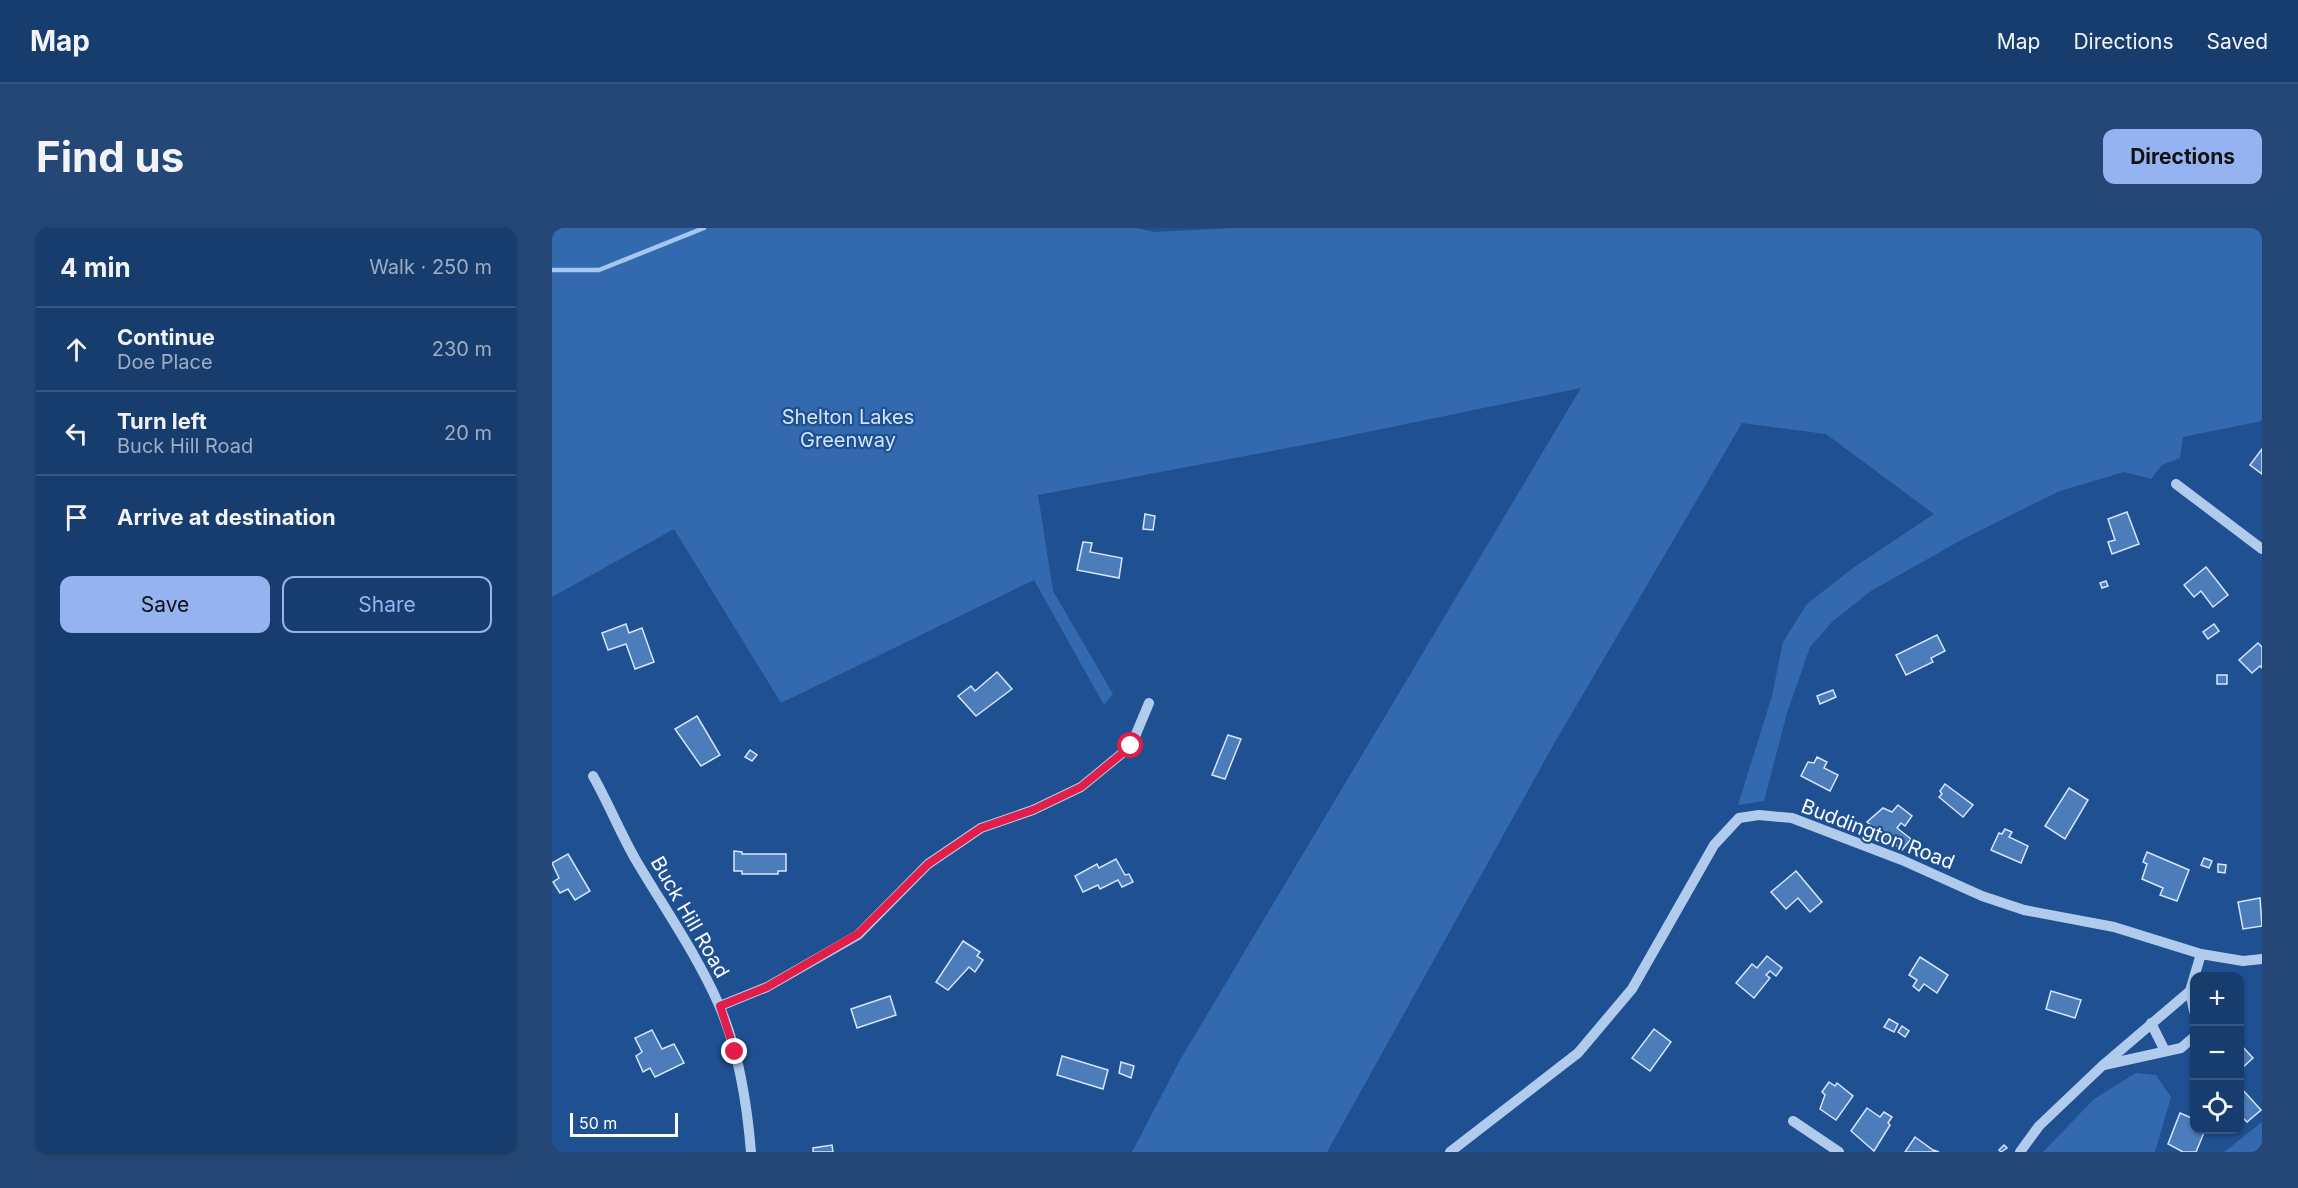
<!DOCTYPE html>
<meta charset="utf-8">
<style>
:root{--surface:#173c6e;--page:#244776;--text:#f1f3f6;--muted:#9eadc2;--line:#365681;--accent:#95b2f1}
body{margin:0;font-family:Inter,sans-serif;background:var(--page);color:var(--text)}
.controls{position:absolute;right:18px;bottom:18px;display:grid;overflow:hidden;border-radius:12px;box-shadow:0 2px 4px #0004}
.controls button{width:54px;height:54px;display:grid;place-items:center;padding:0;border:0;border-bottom:2px solid var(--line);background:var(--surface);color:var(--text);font:30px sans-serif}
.scale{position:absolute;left:18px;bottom:15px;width:108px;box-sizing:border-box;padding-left:6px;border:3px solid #fff;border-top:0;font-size:16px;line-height:21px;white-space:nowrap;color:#fff;-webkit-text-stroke:4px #1f5092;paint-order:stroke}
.stop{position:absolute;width:18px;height:18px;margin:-14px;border:4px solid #e11d48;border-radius:50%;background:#fff}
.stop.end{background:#e11d48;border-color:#fff;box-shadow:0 2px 6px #0008}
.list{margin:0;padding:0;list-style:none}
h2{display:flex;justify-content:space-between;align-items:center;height:78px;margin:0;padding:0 24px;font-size:26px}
h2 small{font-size:20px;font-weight:400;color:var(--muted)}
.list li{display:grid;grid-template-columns:39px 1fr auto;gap:18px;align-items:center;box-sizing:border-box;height:84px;padding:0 24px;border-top:2px solid var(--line)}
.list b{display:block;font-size:22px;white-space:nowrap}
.list p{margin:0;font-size:20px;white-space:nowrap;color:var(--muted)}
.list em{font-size:20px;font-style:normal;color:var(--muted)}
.actions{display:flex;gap:12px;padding:18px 24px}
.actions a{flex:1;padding:14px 0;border:2px solid var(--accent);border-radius:12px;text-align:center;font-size:21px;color:var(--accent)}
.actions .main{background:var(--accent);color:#111}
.icon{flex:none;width:33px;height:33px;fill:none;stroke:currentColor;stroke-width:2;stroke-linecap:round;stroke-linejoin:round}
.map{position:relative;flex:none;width:1710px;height:924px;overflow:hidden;border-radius:12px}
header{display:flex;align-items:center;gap:36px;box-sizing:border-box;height:84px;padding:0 30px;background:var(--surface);border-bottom:2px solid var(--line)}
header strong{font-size:28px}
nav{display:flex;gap:33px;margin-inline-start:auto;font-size:21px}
.intro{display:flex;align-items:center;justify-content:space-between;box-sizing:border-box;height:144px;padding:0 36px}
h1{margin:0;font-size:42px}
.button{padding:15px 27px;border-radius:12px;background:var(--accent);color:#111;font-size:21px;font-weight:700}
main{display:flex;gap:36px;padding:0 36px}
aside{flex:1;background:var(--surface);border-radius:12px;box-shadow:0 2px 4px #0004}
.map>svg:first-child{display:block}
</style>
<header>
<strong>Map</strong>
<nav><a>Map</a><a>Directions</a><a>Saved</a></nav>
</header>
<div class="intro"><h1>Find us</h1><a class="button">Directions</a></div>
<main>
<aside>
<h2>4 min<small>Walk · 250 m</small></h2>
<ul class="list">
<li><svg class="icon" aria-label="ahead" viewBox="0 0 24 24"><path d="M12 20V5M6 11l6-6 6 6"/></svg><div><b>Continue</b><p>Doe Place</p></div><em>230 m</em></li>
<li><svg class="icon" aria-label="left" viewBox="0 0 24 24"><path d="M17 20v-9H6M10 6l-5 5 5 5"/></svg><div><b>Turn left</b><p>Buck Hill Road</p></div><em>20 m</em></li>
<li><svg class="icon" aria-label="arrive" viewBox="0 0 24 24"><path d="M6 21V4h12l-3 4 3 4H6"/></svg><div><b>Arrive at destination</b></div></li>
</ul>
<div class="actions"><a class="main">Save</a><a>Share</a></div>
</aside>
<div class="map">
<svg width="1710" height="924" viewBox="0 0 1710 924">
<rect width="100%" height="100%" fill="#1f5092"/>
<!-- green -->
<g fill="#336aaf">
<polygon points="0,0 584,0 603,4 681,0 1710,0 1710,193 1631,209 1628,230 1610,237 1599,251 1572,244 1508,263 1411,311 1319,363 1281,393 1258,419 1235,485 1212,573 1186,577 1220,468 1231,414 1255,376 1301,340 1382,286 1274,206 1190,195 1003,514 775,924 580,924 628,832 1029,160 762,215 486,267 501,363 561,466 552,477 482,352 229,475 122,301 0,369"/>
<polygon points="1584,845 1604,847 1619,869 1603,924 1491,924 1542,871"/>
<polygon points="1710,894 1710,924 1672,924"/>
</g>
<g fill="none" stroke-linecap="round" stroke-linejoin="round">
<!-- stream -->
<polyline stroke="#a4c6ef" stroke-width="4.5" points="0,42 47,42 152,0"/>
</g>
<!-- building -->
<g fill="#4c7cba" stroke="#d6e6fa" stroke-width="1.5">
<polygon points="1710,221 1710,246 1698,237"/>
<polygon points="1575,284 1587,316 1560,326 1556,314 1563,312 1556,291"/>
<polygon points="593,286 603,288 601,302 591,301"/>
<polygon points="531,314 540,315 538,324 570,330 567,350 525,342"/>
<polygon points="1654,339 1676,367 1661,379 1649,363 1642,369 1632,357"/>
<polygon points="1554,353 1556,358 1550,360 1548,355"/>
<polygon points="74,396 77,405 90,400 102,434 83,441 74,416 56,422 50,405"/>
<polygon points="1662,396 1667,403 1656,411 1651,404"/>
<polygon points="1385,407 1393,423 1379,430 1381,434 1354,447 1344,427"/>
<polygon points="1706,415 1710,419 1710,440 1708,438 1700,445 1687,432"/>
<polygon points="445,444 460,461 424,488 406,468 419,458 423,463"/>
<rect x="1665" y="447" width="10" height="9"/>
<polygon points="1281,462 1284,469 1268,476 1265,468"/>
<polygon points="145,488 168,527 149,538 123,501"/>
<polygon points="676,507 689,511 673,551 660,547"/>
<polygon points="198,522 205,527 200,533 193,529"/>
<polygon points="1265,529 1275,534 1272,540 1286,547 1278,563 1249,548 1256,534 1262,535"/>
<polygon points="1393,556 1421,577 1411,589 1387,569 1390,566 1388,563"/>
<polygon points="1517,560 1536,572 1513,611 1493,598"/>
<polygon points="1346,577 1360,588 1353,598 1349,595 1345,600 1359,611 1350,622 1337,612 1334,617 1321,607 1325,602 1315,594 1331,580 1340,584"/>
<polygon points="1453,601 1460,604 1457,609 1476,618 1469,635 1439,622 1447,605 1450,606"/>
<polygon points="182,623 190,624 190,626 234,626 234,643 226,643 226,646 190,646 190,643 182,643"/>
<polygon points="1595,624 1637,642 1625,673 1608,667 1611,660 1590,651 1595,636 1591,634"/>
<polygon points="16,626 38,663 23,672 16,661 8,665 1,654 7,650 0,635"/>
<polygon points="1652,630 1660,633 1657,640 1649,637"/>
<polygon points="564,631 573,647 577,646 581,654 570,659 566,652 548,661 546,657 531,664 523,648 545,636 547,640"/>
<polygon points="1666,636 1674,637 1673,645 1666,644"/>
<polygon points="1244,643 1270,674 1258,684 1246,670 1234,681 1219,664"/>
<polygon points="1708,670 1710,698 1691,701 1686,674"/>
<polygon points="411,713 428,724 425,728 431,732 423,744 417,739 396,762 384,754"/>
<polygon points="1215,728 1230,740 1224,748 1218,743 1214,747 1218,750 1202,770 1184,755 1200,736 1205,740"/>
<polygon points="1368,729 1396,747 1385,765 1372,756 1367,763 1361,758 1365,752 1357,747"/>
<polygon points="1499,763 1529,772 1523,790 1494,781"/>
<polygon points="338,768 344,787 305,800 299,781"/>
<polygon points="1337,791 1346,796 1342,804 1332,799"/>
<polygon points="1350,798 1357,803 1353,809 1346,804"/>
<polygon points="1102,801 1119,814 1098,843 1080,830"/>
<polygon points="100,802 110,821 122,816 132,835 103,849 98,840 91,844 84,828 90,824 83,810"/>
<polygon points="1688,816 1701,830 1688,842"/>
<polygon points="510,828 556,842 551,861 505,847"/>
<polygon points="569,834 582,838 579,850 567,845"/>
<polygon points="1277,854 1283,858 1285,855 1301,868 1284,892 1268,881 1273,867 1270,864"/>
<polygon points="1689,860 1709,882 1695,894 1690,889 1688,891"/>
<polygon points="1315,880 1328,889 1332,884 1340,889 1336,895 1338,897 1322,923 1299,903"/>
<polygon points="1628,885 1642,891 1642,902 1653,902 1644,924 1631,924 1616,916"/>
<polygon points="1363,909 1381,922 1387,924 1353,924"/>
<polygon points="280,917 281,924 261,924 261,920"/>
<polygon points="1452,917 1455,920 1449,924 1447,922"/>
</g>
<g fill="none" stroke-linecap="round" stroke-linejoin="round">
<!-- minor -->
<g stroke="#b1cbed" stroke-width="10">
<polyline points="1624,256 1710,321"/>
<path d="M41,548C57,576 69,607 85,634C113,681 145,727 167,777C187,823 195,875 199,924"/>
<polyline points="1638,763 1642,783"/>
<polyline points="168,778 215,759 306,707 376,636 429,600 481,582 529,559 579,518 597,475"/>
<polyline points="1599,795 1613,823"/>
<polyline points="1552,837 1629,820 1642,809"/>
<polyline points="1241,893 1287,924"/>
<polyline points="898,924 1026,825 1080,761 1162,617 1187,590 1207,587 1240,590 1350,632 1430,668 1472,682 1562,699 1649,726 1691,733 1710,731"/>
<polyline points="1468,924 1487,898 1550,838 1638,763 1649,726"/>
</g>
</g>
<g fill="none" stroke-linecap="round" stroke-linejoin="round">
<!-- route -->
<polyline stroke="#e11d48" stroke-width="8" points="183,824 168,778 215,759 306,706 376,636 429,600 481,582 529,559 579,518"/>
</g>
<g text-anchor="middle" stroke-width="4.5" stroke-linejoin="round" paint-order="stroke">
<!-- park labels -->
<g font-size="20" fill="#d6e6fa" stroke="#1f5092">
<text x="296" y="196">Shelton Lakes<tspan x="296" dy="23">Greenway</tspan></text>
</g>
<!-- street labels -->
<g font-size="20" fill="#fff" stroke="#1f5092">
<text transform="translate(1326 606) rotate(21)" y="7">Buddington Road</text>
<text transform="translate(138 689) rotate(60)" y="7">Buck Hill Road</text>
</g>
</g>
</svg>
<div class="controls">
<button>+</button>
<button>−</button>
<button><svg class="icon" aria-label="locate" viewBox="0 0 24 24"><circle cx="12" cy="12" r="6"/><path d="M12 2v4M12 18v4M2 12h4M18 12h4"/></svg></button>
</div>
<div class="scale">50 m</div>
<div class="stop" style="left:579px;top:518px"></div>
<div class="stop end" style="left:183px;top:824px"></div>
</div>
</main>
